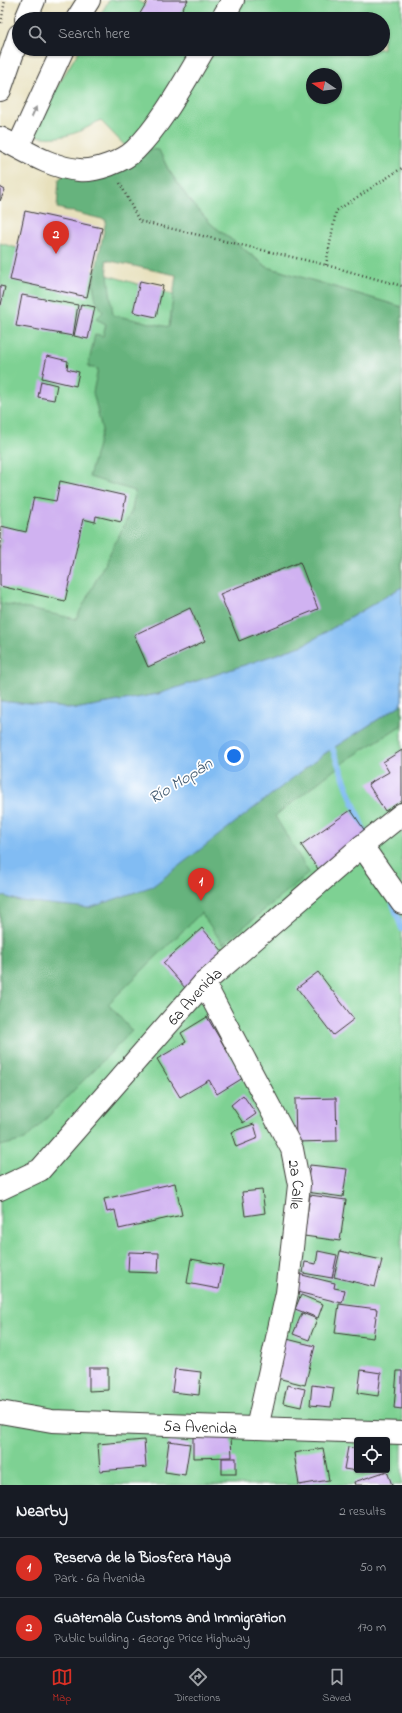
<!DOCTYPE html>
<meta charset="utf-8">
<style>
:root{--surface:#171b24;--page:#20242c;--text:#f1f3f6;--muted:#9ea1a6;--line:#363941;--accent:#d93025}
body{margin:0;font-family:"Indie Flower",sans-serif;background:var(--page);color:var(--text)}
.controls{position:absolute;right:12px;bottom:12px;display:grid;overflow:hidden;border-radius:4px;box-shadow:0 1px 3px #0004}
.controls button{width:36px;height:36px;display:grid;place-items:center;padding:0;border:0;border-bottom:1px solid var(--line);background:var(--surface);color:var(--text);font:20px sans-serif}
.compass{position:absolute;left:306px;top:68px;width:36px;height:36px;border-radius:50%;background:var(--surface);box-shadow:0 1px 3px #0004;rotate:283deg}
.you{position:absolute;left:234px;top:756px;width:14px;height:14px;margin:-10px;border:3px solid #fff;border-radius:50%;background:#1a73e8;box-shadow:0 0 0 6px #1a73e833}
.badge{display:grid;place-items:center;width:26px;height:26px;border-radius:50%;background:var(--accent);color:#fff;font-size:13px;font-weight:700}
.pin{position:absolute;translate:-50% -33px;filter:drop-shadow(0 1px 2px #0008)}
.pin::after{content:'';position:absolute;top:21px;width:14px;height:12px;background:inherit;clip-path:polygon(0 0,100% 0,50% 100%)}
.list{margin:0;padding:0;list-style:none}
h2{display:flex;justify-content:space-between;align-items:center;height:52px;margin:0;padding:0 16px;font-size:17px}
h2 small{font-size:13px;font-weight:400;color:var(--muted)}
.list li{display:grid;grid-template-columns:26px 1fr auto;gap:12px;align-items:center;box-sizing:border-box;height:60px;padding:0 16px;border-top:1px solid var(--line)}
.list b{display:block;font-size:15px;white-space:nowrap}
.list p{margin:0;font-size:13px;white-space:nowrap;color:var(--muted)}
.list em{font-size:13px;font-style:normal;color:var(--muted)}
.icon{flex:none;width:22px;height:22px;fill:none;stroke:currentColor;stroke-width:2;stroke-linecap:round;stroke-linejoin:round}
.map{position:relative;flex:none;width:402px;height:1485px;overflow:hidden}
.search{position:absolute;background:var(--surface);box-shadow:0 1px 3px #0004;left:12px;right:12px;top:12px;height:44px;display:flex;align-items:center;gap:10px;box-sizing:border-box;padding:0 14px;border-radius:22px;color:var(--muted);font-size:15px}
.sheet{height:172px;background:var(--surface)}
nav{display:flex;justify-content:space-around;align-items:center;box-sizing:border-box;height:56px;border-top:1px solid var(--line);background:var(--surface);font-size:11px;color:var(--muted)}
nav a{display:grid;justify-items:center;gap:2px}
nav .on{color:var(--accent)}
.map>svg:first-child{display:block}
</style>
<div class="map">
<svg width="402" height="1485" viewBox="0 0 402 1485">
<rect width="100%" height="100%" fill="#fff"/>
<filter id="ink" filterUnits="userSpaceOnUse"><feTurbulence type="fractalNoise" baseFrequency=".025" numOctaves="2"/><feDisplacementMap in="SourceGraphic" scale="8" xChannelSelector="R" yChannelSelector="G"/><feConvolveMatrix kernelMatrix="1 2 1 2 8 2 1 2 1" color-interpolation-filters="sRGB"/></filter>
<filter id="wash" filterUnits="userSpaceOnUse"><feTurbulence type="fractalNoise" baseFrequency=".012" numOctaves="4" result="noise"/><feDisplacementMap in="SourceGraphic" scale="16" xChannelSelector="R" yChannelSelector="G"/><feGaussianBlur stdDeviation="0.9" result="paint"/><feColorMatrix in="noise" values="0 0 0 0 0 0 0 0 0 0 0 0 0 0 0 0 0 1.4 0 .05"/><feComposite in="paint" operator="in"/></filter>
<g filter="url(#wash)">
<rect width="100%" height="100%" fill="#e7e0bc"/>
<!-- green -->
<g fill="#7ed193" stroke="#4d7658" fill-rule="evenodd">
<path d="M109,0H136L163,15L172,0H402V307L267,267L211,224L187,197L168,169L159,151L133,154L100,120C77,135 56,142 28,134L80,49H383V19H98ZM312,74H336V98H312Z"/>
<path d="M0,243L402,363V1485H0ZM357,1440H387V1470H357Z"/>
</g>
<!-- forest -->
<g fill="#66b37d" stroke="#41684c" fill-rule="evenodd">
<path d="M146,149L159,150L168,169L187,197L211,224L267,267L402,307V587L304,645L158,694L75,709L0,701V603L76,619L132,510L135,491L89,477L102,430L93,392L98,369L88,367L95,334L103,336L106,324L96,319L103,312L96,300L93,284L106,220L57,208L59,179L65,174ZM106,260L176,275L169,327L113,315Z"/>
<polygon points="402,704 402,725 347,760 275,816 309,873 223,944 201,913 108,1004 132,1031 25,1140 0,1146 0,895 20,901 324,754"/>
</g>
<!-- water -->
<polygon fill="#81bcf3" stroke="#4e6c88" points="402,587 402,704 324,754 153,886 89,908 20,901 0,895 0,701 75,709 158,694 304,645"/>
<g fill="none" stroke-linecap="round" stroke-linejoin="round">
<!-- stream -->
<g stroke="#81bcf3" stroke-width="6">
<polyline points="330,742 366,836"/>
<polyline points="393,904 402,929"/>
</g>
</g>
<g id="blocks">
<!-- building -->
<g fill="#d0b2f1">
<polygon points="148,0 188,0 176,19 141,19 138,17"/>
<polygon points="0,187 5,190 0,201"/>
<polygon points="25,211 102,228 87,297 10,280"/>
<polygon points="140,281 163,286 156,317 133,312"/>
<polygon points="0,286 5,287 1,305 0,305"/>
<polygon points="22,295 78,305 73,336 16,326"/>
<polygon points="81,304 95,307 88,339 74,336"/>
<polygon points="47,356 68,361 67,369 79,372 76,386 42,378"/>
<polygon points="41,381 57,385 54,400 38,397"/>
<polygon points="60,481 126,496 121,522 96,516 95,522 83,519 65,601 0,586 0,550 2,539 0,539 1,526 26,532 34,497 56,501"/>
<polygon points="300,562 318,609 239,641 220,594"/>
<polygon points="190,608 205,641 148,667 134,635"/>
<polygon points="402,750 402,801 385,811 368,784 389,772 383,762"/>
<polygon points="351,810 367,834 318,869 301,845"/>
<polygon points="202,928 225,954 186,989 163,963"/>
<polygon points="318,972 354,1019 333,1035 297,988"/>
<polygon points="207,1017 243,1078 217,1094 209,1080 180,1097 157,1059 186,1042 181,1033"/>
<polygon points="243,1095 256,1114 243,1123 231,1105"/>
<polygon points="336,1098 337,1141 296,1142 295,1099"/>
<polygon points="254,1124 258,1138 236,1147 231,1132"/>
<polygon points="310,1165 347,1169 343,1197 306,1192"/>
<polygon points="175,1183 182,1215 119,1229 115,1210 107,1212 104,1199"/>
<polygon points="262,1190 265,1213 245,1216 242,1192"/>
<polygon points="310,1195 346,1200 340,1241 304,1236"/>
<polygon points="318,1251 337,1255 332,1278 303,1273 305,1262 316,1264"/>
<polygon points="340,1251 382,1260 375,1287 334,1277"/>
<polygon points="129,1252 159,1253 158,1273 128,1272"/>
<polygon points="191,1259 223,1265 219,1289 187,1283"/>
<polygon points="294,1273 335,1283 334,1288 345,1290 342,1303 289,1290"/>
<polygon points="301,1295 323,1304 318,1318 295,1309"/>
<polygon points="339,1304 377,1309 373,1338 335,1333"/>
<polygon points="302,1313 317,1319 309,1340 293,1334"/>
<polygon points="283,1338 315,1346 305,1385 273,1377"/>
<polygon points="89,1368 108,1368 108,1390 89,1391"/>
<polygon points="175,1369 201,1372 199,1395 172,1392"/>
<polygon points="361,1370 381,1373 378,1396 358,1393"/>
<polygon points="397,1371 402,1371 402,1409 394,1408"/>
<polygon points="287,1385 305,1389 301,1407 283,1403"/>
<polygon points="312,1385 334,1388 331,1407 310,1405"/>
<polygon points="231,1436 232,1457 193,1458 193,1437"/>
<polygon points="144,1440 146,1467 100,1471 98,1444"/>
<polygon points="169,1441 190,1444 185,1475 165,1472"/>
<polygon points="348,1447 357,1449 357,1470 363,1470 363,1472 344,1469"/>
<polygon points="323,1448 329,1480 299,1485 294,1453"/>
<rect x="222" y="1458" width="14" height="16"/>
<polygon points="387,1471 392,1485 355,1485 354,1482"/>
</g>
</g>
</g>
<g filter="url(#ink)">
<use href="#blocks" fill-opacity="0" stroke="#3a3934" stroke-width="1"/>
<g fill="none" stroke-linecap="round" stroke-linejoin="round">
<defs>
<g id="minor">
<polyline points="77,19 89,0"/>
<polyline points="222,19 233,0"/>
<path d="M0,138C24,150 51,168 79,170C95,172 124,161 135,150C163,122 184,82 204,49"/>
<polyline points="18,147 63,49"/>
<polyline points="362,846 402,903"/>
<path id="s1" d="M204,983L292,1149L299,1185L287,1293L257,1428"/>
<path id="s2" d="M0,1189L40,1170L204,983L362,846L402,814"/>
<path id="s3" d="M0,1412L52,1421L402,1433"/>
</g>
<g id="highway">
<polyline points="26,19 34,0"/>
<polyline points="0,90 19,35"/>
</g>
</defs>
<!-- minor casing -->
<use href="#minor" stroke="#3a3934" stroke-width="24"/>
<!-- highway casing -->
<use href="#highway" stroke="#3a3934" stroke-width="24"/>
<!-- path -->
<g stroke="#3a3934" stroke-width="2.5" stroke-dasharray="1 3" stroke-linecap="butt">
<polyline points="1,23 5,0"/>
<polyline points="120,183 139,221 326,265 402,286"/>
<polyline points="326,265 336,211 402,168"/>
</g>
<!-- minor -->
<use href="#minor" stroke="#fff" stroke-width="22"/>
<!-- highway -->
<use href="#highway" stroke="#fff" stroke-width="22"/>
</g>
<!-- one-way arrows -->
<defs><path id="oneway-solid" d="M-6-.8H1V-3.2L6.5 0L1 3.2V.8H-6Z"/></defs>
<use fill="#999" href="#oneway-solid" transform="translate(34 112) rotate(-66)"/>
</g>
<g text-anchor="middle" stroke-width="3.5" stroke-linejoin="round" paint-order="stroke">
<!-- street labels -->
<g font-size="16" fill="#1c1c1c" stroke="#fff">
<text dy="6" stroke="none"><textPath href="#s2" startOffset="277">6a Avenida</textPath></text>
<text dy="6" stroke="none"><textPath href="#s1" startOffset="224">2a Calle</textPath></text>
<text dy="6" stroke="none"><textPath href="#s3" startOffset="201">5a Avenida</textPath></text>
</g>
<!-- water labels -->
<g font-size="17" font-style="italic" fill="#445c72" stroke="#fff">
<text transform="translate(180 780) rotate(-32)" y="6">Río Mopán</text>
</g>
</g>
</svg>
<div class="controls">
<button><svg class="icon" aria-label="locate" viewBox="0 0 24 24"><circle cx="12" cy="12" r="6"/><path d="M12 2v4M12 18v4M2 12h4M18 12h4"/></svg></button>
</div>
<svg class="compass" viewBox="-18 -18 36 36"><path d="M0-13l5 13h-10z" fill="#e53935"/><path d="M0 13l5-13h-10z" fill="#9ea1a6"/></svg>
<div class="you"></div>
<div class="pin badge" style="left:201px;top:901px">1</div>
<div class="pin badge" style="left:56px;top:254px">2</div>
<div class="search"><svg class="icon" aria-label="search" viewBox="0 0 24 24"><circle cx="10" cy="10" r="6"/><path d="M15 15l6 6"/></svg>Search here</div>
</div>
<section class="sheet">
<h2>Nearby<small>2 results</small></h2>
<ul class="list">
<li><span class="badge">1</span><div><b>Reserva de la Biosfera Maya</b><p>Park · 6a Avenida</p></div><em>50 m</em></li>
<li><span class="badge">2</span><div><b>Guatemala Customs and Immigration</b><p>Public building · George Price Highway</p></div><em>170 m</em></li>
</ul>
</section>
<nav>
<a class="on"><svg class="icon" aria-label="map" viewBox="0 0 24 24"><path d="M3 6l6-2 6 2 6-2v14l-6 2-6-2-6 2zM9 4v14M15 6v14"/></svg>Map</a>
<a><svg class="icon" aria-label="directions" viewBox="0 0 24 24"><path d="M12 3l9 9-9 9-9-9zM9 14v-3h6M13 9l2 2-2 2"/></svg>Directions</a>
<a><svg class="icon" aria-label="saved" viewBox="0 0 24 24"><path d="M7 4h10v16l-5-4-5 4z"/></svg>Saved</a>
</nav>
